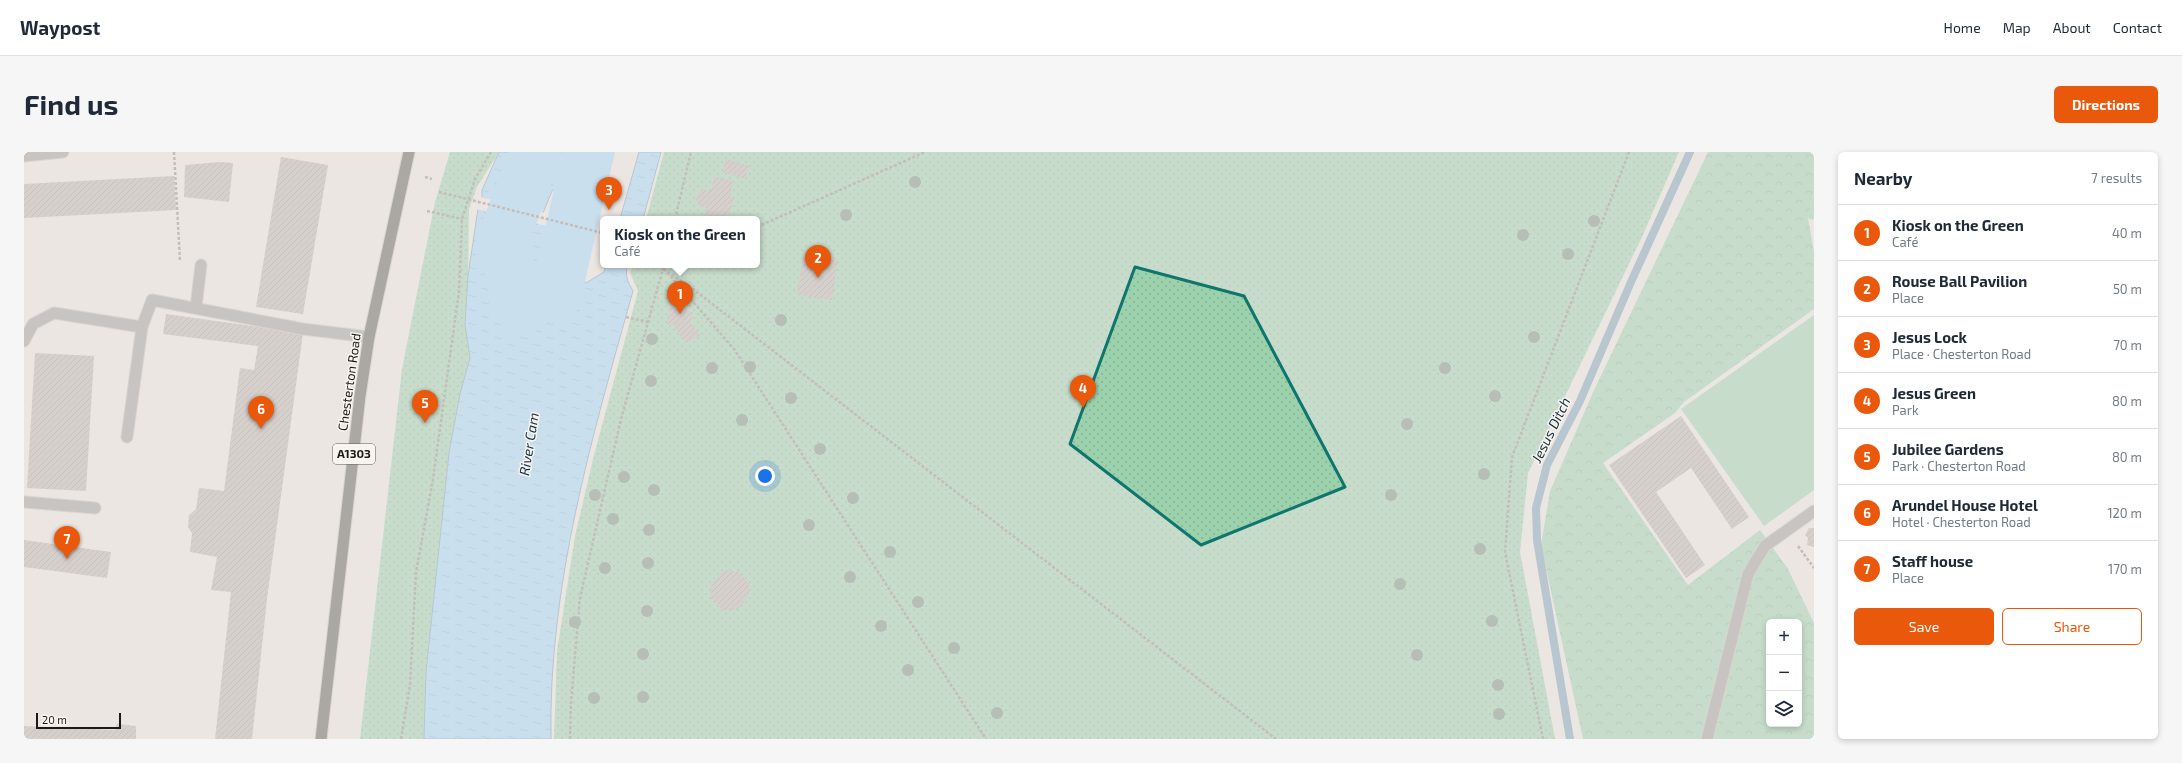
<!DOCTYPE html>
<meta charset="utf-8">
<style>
:root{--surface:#fff;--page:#f6f6f7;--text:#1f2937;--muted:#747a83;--line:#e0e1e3;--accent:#ea580c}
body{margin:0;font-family:"Exo 2",sans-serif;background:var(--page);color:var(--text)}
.controls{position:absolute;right:12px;bottom:12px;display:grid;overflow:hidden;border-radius:6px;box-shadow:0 2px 6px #0003}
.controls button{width:36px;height:36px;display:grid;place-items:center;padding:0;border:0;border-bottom:1px solid var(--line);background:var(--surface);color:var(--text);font:20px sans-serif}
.scale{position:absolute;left:12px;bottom:10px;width:85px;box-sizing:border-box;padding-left:4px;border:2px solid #1c1a18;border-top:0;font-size:11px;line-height:14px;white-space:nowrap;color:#1c1a18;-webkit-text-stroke:3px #f9f4ef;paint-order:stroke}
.you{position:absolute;left:741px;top:324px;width:14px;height:14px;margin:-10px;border:3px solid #fff;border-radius:50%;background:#1a73e8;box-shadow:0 0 0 6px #1a73e833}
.badge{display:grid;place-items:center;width:26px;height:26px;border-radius:50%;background:var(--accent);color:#fff;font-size:13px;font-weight:700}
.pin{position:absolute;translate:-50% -33px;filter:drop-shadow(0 1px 2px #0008)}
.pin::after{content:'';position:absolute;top:21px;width:14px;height:12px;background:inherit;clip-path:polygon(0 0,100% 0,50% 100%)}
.popup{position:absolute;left:576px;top:64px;width:160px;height:52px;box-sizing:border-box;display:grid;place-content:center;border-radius:6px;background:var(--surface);filter:drop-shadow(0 1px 3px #0005);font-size:13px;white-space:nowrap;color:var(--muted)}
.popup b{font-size:15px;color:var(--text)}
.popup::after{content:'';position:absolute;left:50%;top:100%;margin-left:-8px;border:8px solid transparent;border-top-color:var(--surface)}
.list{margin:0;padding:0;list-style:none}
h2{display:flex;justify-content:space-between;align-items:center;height:52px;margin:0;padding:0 16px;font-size:17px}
h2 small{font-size:13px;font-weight:400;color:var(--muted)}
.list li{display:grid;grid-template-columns:26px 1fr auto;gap:12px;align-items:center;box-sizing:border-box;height:56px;padding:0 16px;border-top:1px solid var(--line)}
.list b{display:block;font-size:15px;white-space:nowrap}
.list p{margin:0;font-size:13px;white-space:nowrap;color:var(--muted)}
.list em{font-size:13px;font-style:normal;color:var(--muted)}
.actions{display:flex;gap:8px;padding:12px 16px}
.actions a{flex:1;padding:9px 0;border:1px solid var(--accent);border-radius:6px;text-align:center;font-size:14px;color:var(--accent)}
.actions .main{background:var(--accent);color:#fff}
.icon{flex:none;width:22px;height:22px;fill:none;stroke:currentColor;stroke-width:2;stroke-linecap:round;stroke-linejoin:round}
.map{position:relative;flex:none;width:1790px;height:587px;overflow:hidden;border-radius:6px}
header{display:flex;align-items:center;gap:24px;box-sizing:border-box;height:56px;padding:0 20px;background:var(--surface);border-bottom:1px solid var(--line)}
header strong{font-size:19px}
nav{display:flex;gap:22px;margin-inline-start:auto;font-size:14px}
.intro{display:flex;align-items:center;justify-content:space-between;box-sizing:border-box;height:96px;padding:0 24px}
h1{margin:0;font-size:28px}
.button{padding:10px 18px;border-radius:6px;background:var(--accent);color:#fff;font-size:14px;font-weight:700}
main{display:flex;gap:24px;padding:0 24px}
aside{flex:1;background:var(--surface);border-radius:6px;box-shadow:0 2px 6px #0003}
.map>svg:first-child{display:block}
</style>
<header>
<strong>Waypost</strong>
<nav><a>Home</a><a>Map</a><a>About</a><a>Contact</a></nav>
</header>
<div class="intro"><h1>Find us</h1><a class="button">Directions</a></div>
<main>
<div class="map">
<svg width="1790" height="587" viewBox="0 0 1790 587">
<defs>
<pattern id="forest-crowns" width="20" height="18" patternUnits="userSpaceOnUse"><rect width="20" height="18" fill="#9cd1ae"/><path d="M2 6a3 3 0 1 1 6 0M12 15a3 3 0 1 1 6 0" fill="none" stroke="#86b395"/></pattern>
<pattern id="park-dots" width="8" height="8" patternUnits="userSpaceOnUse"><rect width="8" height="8" fill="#9cd1ae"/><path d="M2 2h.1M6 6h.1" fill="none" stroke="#86b395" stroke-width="1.8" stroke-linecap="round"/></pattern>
<pattern id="water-ripples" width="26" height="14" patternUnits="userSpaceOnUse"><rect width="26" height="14" fill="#a1d8fc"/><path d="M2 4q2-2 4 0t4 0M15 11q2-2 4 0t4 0" fill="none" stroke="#8ab9d7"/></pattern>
<pattern id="building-hatch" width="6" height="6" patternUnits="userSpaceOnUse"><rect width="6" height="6" fill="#bab6b1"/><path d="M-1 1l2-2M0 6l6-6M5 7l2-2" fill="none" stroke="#9f9c98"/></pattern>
</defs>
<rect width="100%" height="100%" fill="#ebe6e2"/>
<!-- grass -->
<g fill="#9cd1ae">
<polygon points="1790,40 1790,66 1789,68 1784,66"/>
<polygon points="1790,163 1790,338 1740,374 1657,257"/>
</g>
<!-- forest -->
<path fill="url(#forest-crowns)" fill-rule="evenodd" d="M1684,0H1790V40L1784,66L1790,100V157L1660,250L1651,261L1579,311L1664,433L1736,378L1764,417L1790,471V587H1559L1517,393L1526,339L1571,236ZM1745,470H1775V572H1745Z"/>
<!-- park -->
<g fill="url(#park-dots)">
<polygon points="426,0 475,0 453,35 445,57 444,147 441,172 446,206 436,242 425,301 402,520 400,587 336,587 378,217 411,50"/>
<polygon points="640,0 1655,0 1618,85 1504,321 1496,400 1531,587 530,587 533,499 551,384 570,303 614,139 606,121 609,113 733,113 733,67 622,67"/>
</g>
<!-- water -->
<g fill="url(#water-ripples)" stroke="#799fb8">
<polygon points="475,0 588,0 568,71 532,62 536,40 533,35 528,39 517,66 480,86 458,48 458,38"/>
<polygon points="615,0 637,0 619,67 596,67"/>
<path d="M455,50L478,90L519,69L567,82L558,111L556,124L562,131L580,120L582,113H604C600,123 604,130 609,139C568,285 524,434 527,587H400L402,520L425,301L436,242L446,206L441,172L444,124Z"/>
</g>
<!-- pier -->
<polygon fill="#ebe6e2" points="456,45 522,61 519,67 568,80 569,85 452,57"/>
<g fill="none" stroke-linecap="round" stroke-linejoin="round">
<!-- stream -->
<polyline stroke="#799fb8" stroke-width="8" points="1546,587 1513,388 1512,356 1523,313 1556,249 1607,130 1666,0"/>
<!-- river -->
<g stroke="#a1d8fc" stroke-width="51">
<polyline points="531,145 565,0"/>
<polyline points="497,158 478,90 512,0"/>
</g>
</g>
<!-- building -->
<g fill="url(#building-hatch)">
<polygon points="257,5 304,13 279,162 232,155"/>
<polygon points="702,6 725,14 721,27 698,20"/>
<polygon points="196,10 209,11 205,50 160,45 161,13"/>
<polygon points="150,24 152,58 0,66 0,32"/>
<polygon points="690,24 709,29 706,45 710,46 706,63 701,62 700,67 680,67 683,56 675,55 672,49 674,41 679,37 687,39"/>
<polygon points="779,103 814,108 808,148 773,143"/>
<polygon points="646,155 669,160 667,171 676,183 662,192 649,173 642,172"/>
<polygon points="142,162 279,181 243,447 228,587 191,587 207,440 187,438 193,405 166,400 168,381 164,375 165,363 172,357 175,336 200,339 216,216 230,218 234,194 139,182"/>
<polygon points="11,201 70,204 62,339 3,336"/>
<polygon points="1657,264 1725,365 1708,377 1667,316 1632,340 1681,413 1662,426 1585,313"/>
<polygon points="1785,376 1790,376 1790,395 1783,393 1784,386 1781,383"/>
<polygon points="0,388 87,400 83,426 0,415"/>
<polygon points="700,418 715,420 725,431 725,444 713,458 699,458 687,446 687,431"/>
<polygon points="93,572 112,574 112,587 0,587 0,574 91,578"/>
</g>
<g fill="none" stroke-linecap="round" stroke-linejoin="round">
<defs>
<g id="service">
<polyline points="172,155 177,113"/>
<polyline points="0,189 9,172 30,161 118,175"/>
<polyline points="103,285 118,175 128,148 279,177 345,185"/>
<polyline points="0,350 71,356"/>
<polyline points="1683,587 1724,422 1741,394 1790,359"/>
</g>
<polyline id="minor" points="0,4 39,0"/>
<polyline id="primary" points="297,587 336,244 345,185 385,0"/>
</defs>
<!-- service casing -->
<use href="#service" stroke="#c6c1be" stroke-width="13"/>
<!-- minor casing -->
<use href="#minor" stroke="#c6c1be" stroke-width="13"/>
<!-- primary casing -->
<use href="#primary" stroke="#c6c1be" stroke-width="13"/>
<!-- path -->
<g stroke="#928e8b" stroke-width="2.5" stroke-dasharray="3 2" stroke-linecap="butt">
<polyline points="150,0 156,109"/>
<polyline points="401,25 408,27"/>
<polyline points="403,59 438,67"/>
<polyline points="631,67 633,67"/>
<polyline points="651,67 667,0"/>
<polyline points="733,75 901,0"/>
<polyline points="637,113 710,197 962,587"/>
<polyline points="639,117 669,137 1252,587"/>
<polyline points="639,117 649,113"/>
<polyline points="602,165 624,170"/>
<polyline points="1774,394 1790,416"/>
<polyline points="377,587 386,533 392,420 409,327 435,139 438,67 451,27 467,0"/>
<polyline points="546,587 547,550 556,446 597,267 640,113"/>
<polyline points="1519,587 1481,400 1488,305 1605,0"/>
</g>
<!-- service -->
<use href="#service" stroke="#9c9b99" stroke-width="11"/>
<!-- minor -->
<use href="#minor" stroke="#9c9b99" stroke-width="11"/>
<!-- primary -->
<use href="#primary" stroke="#5e5c58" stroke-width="11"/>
<!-- path-bridge -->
<polyline stroke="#928e8b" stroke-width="2.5" stroke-dasharray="3 2" stroke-linecap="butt" points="415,40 579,81"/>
</g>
<!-- trees -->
<g fill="#758f7e">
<circle cx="891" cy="30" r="6"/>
<circle cx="822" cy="63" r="6"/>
<circle cx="1570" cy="69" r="6"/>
<circle cx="1499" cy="83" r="6"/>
<circle cx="1544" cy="102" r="6"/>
<circle cx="757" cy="168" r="6"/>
<circle cx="1510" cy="185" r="6"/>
<circle cx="628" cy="187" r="6"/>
<circle cx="726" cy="215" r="6"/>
<circle cx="688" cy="216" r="6"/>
<circle cx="1421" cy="216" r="6"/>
<circle cx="627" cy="229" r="6"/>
<circle cx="1471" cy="244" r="6"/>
<circle cx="767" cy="246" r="6"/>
<circle cx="718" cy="268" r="6"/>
<circle cx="1383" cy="272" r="6"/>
<circle cx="796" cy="297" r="6"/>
<circle cx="1460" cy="322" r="6"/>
<circle cx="743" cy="324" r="6"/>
<circle cx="600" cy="325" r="6"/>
<circle cx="630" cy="338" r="6"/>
<circle cx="571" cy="343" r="6"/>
<circle cx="1367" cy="343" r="6"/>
<circle cx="829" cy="346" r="6"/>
<circle cx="589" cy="367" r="6"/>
<circle cx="785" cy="373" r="6"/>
<circle cx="625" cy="378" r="6"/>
<circle cx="1456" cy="397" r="6"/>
<circle cx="866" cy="400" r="6"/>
<circle cx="624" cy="411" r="6"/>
<circle cx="581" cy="416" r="6"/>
<circle cx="826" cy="425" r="6"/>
<circle cx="1376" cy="432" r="6"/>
<circle cx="894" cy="450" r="6"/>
<circle cx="623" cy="459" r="6"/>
<circle cx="1468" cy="469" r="6"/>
<circle cx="551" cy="470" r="6"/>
<circle cx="857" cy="474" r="6"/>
<circle cx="930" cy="496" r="6"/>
<circle cx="619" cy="502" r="6"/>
<circle cx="1393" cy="503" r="6"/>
<circle cx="884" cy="518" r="6"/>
<circle cx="1474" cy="533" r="6"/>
<circle cx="619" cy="545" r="6"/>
<circle cx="570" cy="546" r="6"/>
<circle cx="973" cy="561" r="6"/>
<circle cx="1475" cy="562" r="6"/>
</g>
<!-- marked area -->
<path d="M0 0H1790V587H0ZM1111,115L1220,144L1321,335L1177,393L1046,292Z" fill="#ebe6e2" fill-opacity=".55" fill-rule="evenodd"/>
<path fill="none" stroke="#0f766e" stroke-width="3" stroke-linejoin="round" d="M1111,115L1220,144L1321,335L1177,393L1046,292Z"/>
<g text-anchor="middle" stroke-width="3" stroke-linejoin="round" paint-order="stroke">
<!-- shield labels -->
<rect fill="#f9f4ef" stroke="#5e5b58" stroke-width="1" x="309" y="292" width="42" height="20" rx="3"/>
<g font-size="12" font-weight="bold" fill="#1c1a18">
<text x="330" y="306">A1303</text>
</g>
<!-- street labels -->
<g font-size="13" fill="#1c1a18" stroke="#f9f4ef">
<text transform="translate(325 230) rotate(-82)" y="5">Chesterton Road</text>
</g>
<!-- water labels -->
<g font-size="14" font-style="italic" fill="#123244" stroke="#f9f4ef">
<text transform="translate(1527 278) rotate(-64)" y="5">Jesus Ditch</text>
<text transform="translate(505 292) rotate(-81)" y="5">River Cam</text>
</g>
</g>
</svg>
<div class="controls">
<button>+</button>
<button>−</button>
<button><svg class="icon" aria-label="layers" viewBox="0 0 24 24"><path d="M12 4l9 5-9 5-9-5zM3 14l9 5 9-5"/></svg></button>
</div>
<div class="scale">20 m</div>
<div class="you"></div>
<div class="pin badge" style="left:656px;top:162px">1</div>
<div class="popup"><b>Kiosk on the Green</b>Café</div>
<div class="pin badge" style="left:794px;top:126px">2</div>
<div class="pin badge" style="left:585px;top:58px">3</div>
<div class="pin badge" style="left:1059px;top:256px">4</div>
<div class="pin badge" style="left:401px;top:271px">5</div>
<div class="pin badge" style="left:237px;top:277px">6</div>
<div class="pin badge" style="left:43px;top:407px">7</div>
</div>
<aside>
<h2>Nearby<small>7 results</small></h2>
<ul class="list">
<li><span class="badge">1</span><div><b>Kiosk on the Green</b><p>Café</p></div><em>40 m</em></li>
<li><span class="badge">2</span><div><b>Rouse Ball Pavilion</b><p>Place</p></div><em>50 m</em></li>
<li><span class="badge">3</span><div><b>Jesus Lock</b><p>Place · Chesterton Road</p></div><em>70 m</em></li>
<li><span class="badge">4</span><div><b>Jesus Green</b><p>Park</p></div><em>80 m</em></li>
<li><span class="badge">5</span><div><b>Jubilee Gardens</b><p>Park · Chesterton Road</p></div><em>80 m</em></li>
<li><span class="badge">6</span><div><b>Arundel House Hotel</b><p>Hotel · Chesterton Road</p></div><em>120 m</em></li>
<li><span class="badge">7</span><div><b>Staff house</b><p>Place</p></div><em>170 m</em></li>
</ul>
<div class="actions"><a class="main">Save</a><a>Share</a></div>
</aside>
</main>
